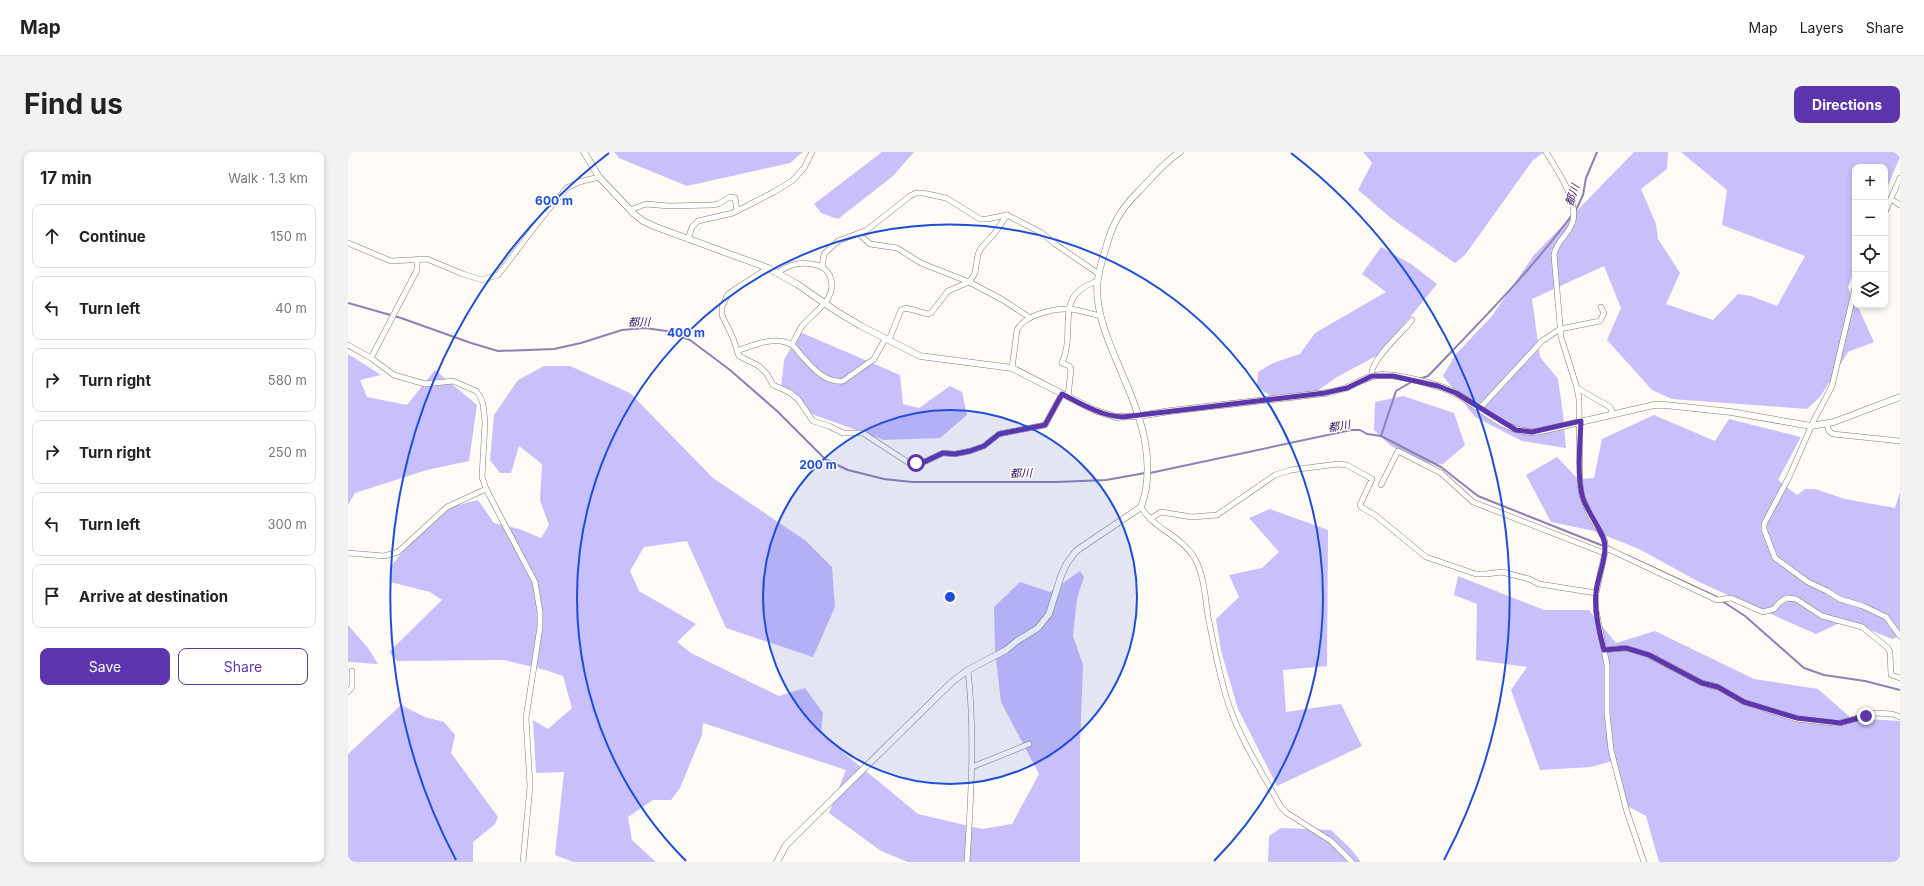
<!DOCTYPE html>
<meta charset="utf-8">
<style>
:root{--surface:#fff;--page:#f2f2f2;--text:#222;--muted:#767676;--line:#e0e0e0;--accent:#5d36ae}
body{margin:0;font-family:Inter,"Noto Sans JP",sans-serif;background:var(--page);color:var(--text)}
.controls{position:absolute;right:12px;top:12px;display:grid;overflow:hidden;border-radius:8px;box-shadow:0 2px 6px #0003}
.controls button{width:36px;height:36px;display:grid;place-items:center;padding:0;border:0;border-bottom:1px solid var(--line);background:var(--surface);color:var(--text);font:20px sans-serif}
.stop{position:absolute;width:12px;height:12px;margin:-9px;border:3px solid #5d36ae;border-radius:50%;background:#fff}
.stop.end{background:#5d36ae;border-color:#fff;box-shadow:0 1px 4px #0008}
.list{margin:0;padding:0;list-style:none}
h2{display:flex;justify-content:space-between;align-items:center;height:52px;margin:0;padding:0 16px;font-size:17px}
h2 small{font-size:13px;font-weight:400;color:var(--muted)}
.list li{display:grid;grid-template-columns:26px 1fr auto;gap:12px;align-items:center;box-sizing:border-box;height:64px;margin:0 8px 8px;padding:0 8px;border:1px solid var(--line);border-radius:8px}
.list b{display:block;font-size:15px;white-space:nowrap}
.list em{font-size:13px;font-style:normal;color:var(--muted)}
.actions{display:flex;gap:8px;padding:12px 16px}
.actions a{flex:1;padding:9px 0;border:1px solid var(--accent);border-radius:8px;text-align:center;font-size:14px;color:var(--accent)}
.actions .main{background:var(--accent);color:#fff}
.icon{flex:none;width:22px;height:22px;fill:none;stroke:currentColor;stroke-width:2;stroke-linecap:round;stroke-linejoin:round}
.map{position:relative;flex:none;width:1552px;height:710px;overflow:hidden;border-radius:8px}
header{display:flex;align-items:center;gap:24px;box-sizing:border-box;height:56px;padding:0 20px;background:var(--surface);border-bottom:1px solid var(--line)}
header strong{font-size:19px}
nav{display:flex;gap:22px;margin-inline-start:auto;font-size:14px}
.intro{display:flex;align-items:center;justify-content:space-between;box-sizing:border-box;height:96px;padding:0 24px}
h1{margin:0;font-size:28px}
.button{padding:10px 18px;border-radius:8px;background:var(--accent);color:#fff;font-size:14px;font-weight:700}
main{display:flex;gap:24px;padding:0 24px}
aside{flex:1;background:var(--surface);border-radius:8px;box-shadow:0 2px 6px #0003}
.map>svg:first-child{display:block}
</style>
<header>
<strong>Map</strong>
<nav><a>Map</a><a>Layers</a><a>Share</a></nav>
</header>
<div class="intro"><h1>Find us</h1><a class="button">Directions</a></div>
<main>
<aside>
<h2>17 min<small>Walk · 1.3 km</small></h2>
<ul class="list">
<li><svg class="icon" aria-label="ahead" viewBox="0 0 24 24"><path d="M12 20V5M6 11l6-6 6 6"/></svg><div><b>Continue</b></div><em>150 m</em></li>
<li><svg class="icon" aria-label="left" viewBox="0 0 24 24"><path d="M17 20v-9H6M10 6l-5 5 5 5"/></svg><div><b>Turn left</b></div><em>40 m</em></li>
<li><svg class="icon" aria-label="right" viewBox="0 0 24 24"><path d="M7 20v-9h11M14 6l5 5-5 5"/></svg><div><b>Turn right</b></div><em>580 m</em></li>
<li><svg class="icon" aria-label="right" viewBox="0 0 24 24"><path d="M7 20v-9h11M14 6l5 5-5 5"/></svg><div><b>Turn right</b></div><em>250 m</em></li>
<li><svg class="icon" aria-label="left" viewBox="0 0 24 24"><path d="M17 20v-9H6M10 6l-5 5 5 5"/></svg><div><b>Turn left</b></div><em>300 m</em></li>
<li><svg class="icon" aria-label="arrive" viewBox="0 0 24 24"><path d="M6 21V4h12l-3 4 3 4H6"/></svg><div><b>Arrive at destination</b></div></li>
</ul>
<div class="actions"><a class="main">Save</a><a>Share</a></div>
</aside>
<div class="map">
<svg width="1552" height="710" viewBox="0 0 1552 710">
<rect width="100%" height="100%" fill="#fefbf7"/>
<!-- forest -->
<g fill="#c9bffa">
<polygon points="266,0 455,0 442,11 339,34 271,6"/>
<polygon points="534,0 566,0 545,24 490,67 473,61 466,52"/>
<polygon points="1015,0 1196,0 1185,8 1117,103 1107,111 1044,67 1010,38 1024,11"/>
<polygon points="1286,0 1320,0 1319,17 1293,37 1308,72 1310,87 1332,121 1318,152 1365,168 1390,142 1403,144 1429,154 1457,104 1374,73 1379,38 1333,0 1546,0 1552,5 1537,41 1537,15 1507,15 1507,117 1500,135 1507,153 1509,153 1526,190 1500,200 1472,245 1459,257 1324,247 1304,238 1259,188 1273,156 1256,114 1184,147 1192,205 1210,227 1215,261 1218,296 1174,289 1127,265 1095,224 1107,203 1144,164 1186,103"/>
<polygon points="1033,95 1063,112 1089,132 1032,202 989,225 969,239 924,247 918,240 917,241 909,234 910,220 925,211 952,202 967,181 1038,140 1014,122"/>
<polygon points="452,180 552,223 555,252 571,256 602,234 614,240 619,263 592,286 536,288 461,261 433,237 436,208"/>
<polygon points="0,202 33,223 12,228 19,245 59,253 87,218 129,253 121,309 79,318 7,341 0,353"/>
<polygon points="196,214 222,214 282,241 365,326 458,389 484,415 487,455 465,505 378,476 339,389 296,395 282,419 291,439 348,472 329,490 343,501 431,544 457,536 475,561 473,582 570,662 634,677 664,672 691,622 653,550 647,499 646,455 672,430 702,440 732,419 736,425 729,446 725,484 735,513 732,592 732,710 560,710 533,699 481,661 498,618 355,571 354,583 332,636 323,648 305,648 280,665 284,688 308,710 225,710 207,703 216,620 188,621 185,568 200,577 224,556 215,524 197,518 156,508 49,509 41,500 94,448 82,440 42,430 43,414 66,386 95,357 130,348 146,371 171,377 193,386 201,373 192,348 194,312 171,294 163,321 152,321 142,308 146,263 170,228"/>
<polygon points="1055,244 1106,261 1117,293 1095,312 1078,311 1043,294 1026,278 1027,250"/>
<polygon points="1306,263 1367,289 1381,267 1453,285 1430,328 1449,343 1457,337 1467,337 1497,347 1547,356 1552,340 1552,484 1544,487 1498,468 1468,482 1353,431 1291,397 1246,379 1203,370 1178,323 1209,305 1230,327 1246,326 1254,287"/>
<polygon points="922,357 980,378 979,514 935,518 938,560 993,552 1014,594 929,634 890,557 873,499 868,467 891,445 881,423 914,416 931,400 901,366"/>
<polygon points="1110,424 1196,458 1241,458 1268,491 1307,479 1406,527 1470,537 1503,566 1552,569 1552,710 1311,710 1298,664 1274,651 1268,608 1243,615 1192,618 1163,538 1179,515 1128,508 1129,452 1106,443"/>
<polygon points="0,473 20,496 30,512 0,510"/>
<polygon points="53,553 77,565 96,570 107,583 103,601 150,665 147,672 125,690 125,710 0,710 0,602"/>
<polygon points="933,676 983,678 1003,697 1013,710 920,710 921,684"/>
</g>
<g fill="none" stroke-linecap="round" stroke-linejoin="round">
<!-- stream -->
<g stroke="#8c82b2" stroke-width="2">
<polyline points="1227,60 1235,43 1238,26 1249,0"/>
<polyline points="0,151 53,166 123,191 150,199 206,197 233,191 274,178 296,176 319,179 342,188 382,218 429,259 477,307 500,318 536,327 564,330 708,330 758,328 797,321"/>
<path d="M1071,227L1080,224C1130,172 1181,121 1224,63"/>
<polyline points="1033,284 1048,239 1065,229"/>
<polyline points="802,321 1003,278 1012,278 1019,282 1033,284 1093,315 1130,344 1258,395"/>
<polyline points="1280,404 1369,445"/>
<polyline points="1374,449 1397,464 1456,516 1476,523 1517,529 1552,538"/>
</g>
<defs>
<g id="minor">
<path d="M1198,0C1209,18 1234,53 1223,74C1218,85 1208,90 1206,103L1213,185L1229,236L1231,247L1232,333L1234,344L1242,364L1256,386L1258,396L1248,441V458L1259,513V561L1263,598L1279,660L1296,710"/>
<polyline points="1543,47 1552,53"/>
<polyline points="282,58 298,52 321,54 364,53 370,52 382,45 387,46 389,59"/>
<polyline points="1537,60 1552,26"/>
<polyline points="511,82 522,92 549,96 573,111 621,130 655,148 681,165"/>
<polyline points="340,87 344,75 350,69 385,61 426,40 444,29 456,16 464,0"/>
<polyline points="0,91 43,109 79,107 115,122 134,128 150,123 199,59 219,36 231,30 251,25"/>
<polyline points="474,115 476,102 490,89 519,78 562,44 568,41 575,41 598,46 632,67 639,67 659,63 694,81 707,92 751,122"/>
<polyline points="420,116 380,142 374,155 374,163 385,186 391,204 411,214 419,222 425,233 441,240 450,247 465,269 481,274 495,281 515,281 561,311 576,310 595,301 607,302 622,299 636,294 651,282 697,273 714,242"/>
<path d="M429,121C442,112 453,109 469,113C476,115 479,118 482,124C491,147 466,159 454,174C450,180 447,187 444,193"/>
<polyline points="1507,136 1484,234 1466,268 1441,325 1416,372 1416,377 1427,406 1460,430 1479,439 1492,447 1515,454 1538,465 1552,484"/>
<polyline points="541,188 553,158 558,156 580,162 583,161 600,139 621,130 624,126 627,121 630,102 633,96 646,82 659,63"/>
<polyline points="0,193 23,206 46,223 77,232 105,229 128,239 132,244 135,252 137,270 134,325 138,337 187,430 192,460 192,475 178,566 182,634 175,710"/>
<path d="M389,199C405,193 428,183 444,193C447,195 450,199 452,202C464,215 476,231 495,229L526,207L537,187"/>
<polyline points="23,206 69,118 69,108"/>
<path d="M664,216L669,178C676,163 706,156 722,157C732,158 743,162 753,164"/>
<path d="M1024,224C1020,210 1055,180 1064,168"/>
<polyline points="1229,236 1262,255 1265,262"/>
<path d="M720,245L723,217L721,214L714,211C729,178 704,143 750,129"/>
<polyline points="1132,256 1194,189 1212,177 1252,169 1256,161 1253,155"/>
<polyline points="1479,273 1481,279 1485,282 1552,289"/>
<polyline points="1033,333 1050,299 1093,321 1125,350 1256,401"/>
<path d="M793,355C806,377 833,384 846,405C856,422 857,444 860,464C865,490 870,517 878,544C889,583 914,620 933,655L939,661L983,689L1004,710"/>
<polyline points="802,367 813,360 844,365 869,363 927,323 943,318 990,312 999,313 1024,327 1012,353 1013,355 1027,363 1078,405 1128,422 1138,422 1154,420 1181,427 1191,432 1248,441"/>
<polyline points="1258,396 1369,448 1383,446 1415,460 1426,457 1432,450 1439,446 1448,447 1474,464 1514,475 1540,496 1542,500 1543,523 1552,526"/>
<polyline points="0,401 36,404 50,400 99,355 138,337"/>
<polyline points="1256,498 1278,496 1301,503 1354,531 1370,535 1396,550 1449,567 1486,571 1492,571 1527,561 1544,562 1552,565"/>
<polyline points="0,540 4,535 4,519"/>
<polyline points="624,615 681,592"/>
<path d="M619,710C623,646 627,581 620,518"/>
</g>
<g id="tertiary">
<path d="M236,0L251,25L286,62L295,69L308,75L420,116L449,132L488,159L513,174L572,204L664,216L746,258L768,265L791,264L822,259L977,241C984,240 991,238 998,236C1009,231 1019,224 1032,223C1050,222 1093,233 1109,242C1136,257 1160,285 1193,279L1306,253H1317L1383,260L1463,274L1486,270L1552,245"/>
<path d="M429,710L438,693L605,529L620,518L658,498L669,489L690,476L701,462L713,424L719,411L728,399L793,355C809,311 793,265 775,224C763,195 749,167 749,135C750,122 753,111 757,99C764,73 771,59 790,40C803,27 816,10 832,0"/>
</g>
</defs>
<!-- minor casing -->
<use href="#minor" stroke="#867c68" stroke-width="6"/>
<!-- tertiary casing -->
<use href="#tertiary" stroke="#867c68" stroke-width="7"/>
<!-- minor -->
<use href="#minor" stroke="#fff" stroke-width="5"/>
<!-- tertiary -->
<use href="#tertiary" stroke="#fff" stroke-width="6"/>
</g>
<g fill="none" stroke-linecap="round" stroke-linejoin="round">
<!-- route -->
<path stroke="#5d36ae" stroke-width="5" d="M568,311L576,310L595,301L607,302L622,299L636,294L651,282L697,273L714,242C733,252 753,264 775,265L977,241L999,236L1024,224H1045L1090,234L1108,241L1168,278L1184,280L1233,269C1232,293 1229,320 1234,343C1238,360 1258,382 1257,395C1257,410 1250,425 1248,440C1246,459 1251,480 1256,498L1278,496L1301,503L1354,531L1370,535L1396,550L1449,566L1492,571L1518,564"/>
</g>
<!-- distance rings -->
<circle cx="602" cy="445" r="187" fill="#1d4ed8" fill-opacity=".12"/>
<g fill="none" stroke="#1d4ed8" stroke-width="2">
<circle cx="602" cy="445" r="187"/>
<path d="M338 709A373 373 0 1 1 866 709"/>
<path d="M108 708A560 560 0 0 1 261 1M943 1A560 560 0 0 1 1096 708"/>
</g>
<g text-anchor="middle" stroke-width="3" stroke-linejoin="round" paint-order="stroke">
<!-- water labels -->
<g font-size="11" font-style="italic" fill="#301164" stroke="#fefbf7">
<text transform="translate(1224 43) rotate(-71)" y="4">都川</text>
<text x="291" y="174">都川</text>
<text transform="translate(991 274) rotate(-9)" y="4">都川</text>
<text transform="translate(673 321) rotate(-1)" y="4">都川</text>
</g>
</g>
<circle cx="602" cy="445" r="6" fill="#1d4ed8" stroke="#fefbf7" stroke-width="2"/>
<g font-size="12" text-anchor="middle" font-weight="bold" fill="#1d4ed8" stroke="#fefbf7" stroke-width="3" stroke-linejoin="round" paint-order="stroke">
<text x="206" y="53">600 m</text>
<text x="338" y="185">400 m</text>
<text x="470" y="317">200 m</text>
</g>
</svg>
<div class="controls">
<button>+</button>
<button>−</button>
<button><svg class="icon" aria-label="locate" viewBox="0 0 24 24"><circle cx="12" cy="12" r="6"/><path d="M12 2v4M12 18v4M2 12h4M18 12h4"/></svg></button>
<button><svg class="icon" aria-label="layers" viewBox="0 0 24 24"><path d="M12 4l9 5-9 5-9-5zM3 14l9 5 9-5"/></svg></button>
</div>
<div class="stop" style="left:568px;top:311px"></div>
<div class="stop end" style="left:1518px;top:564px"></div>
</div>
</main>
